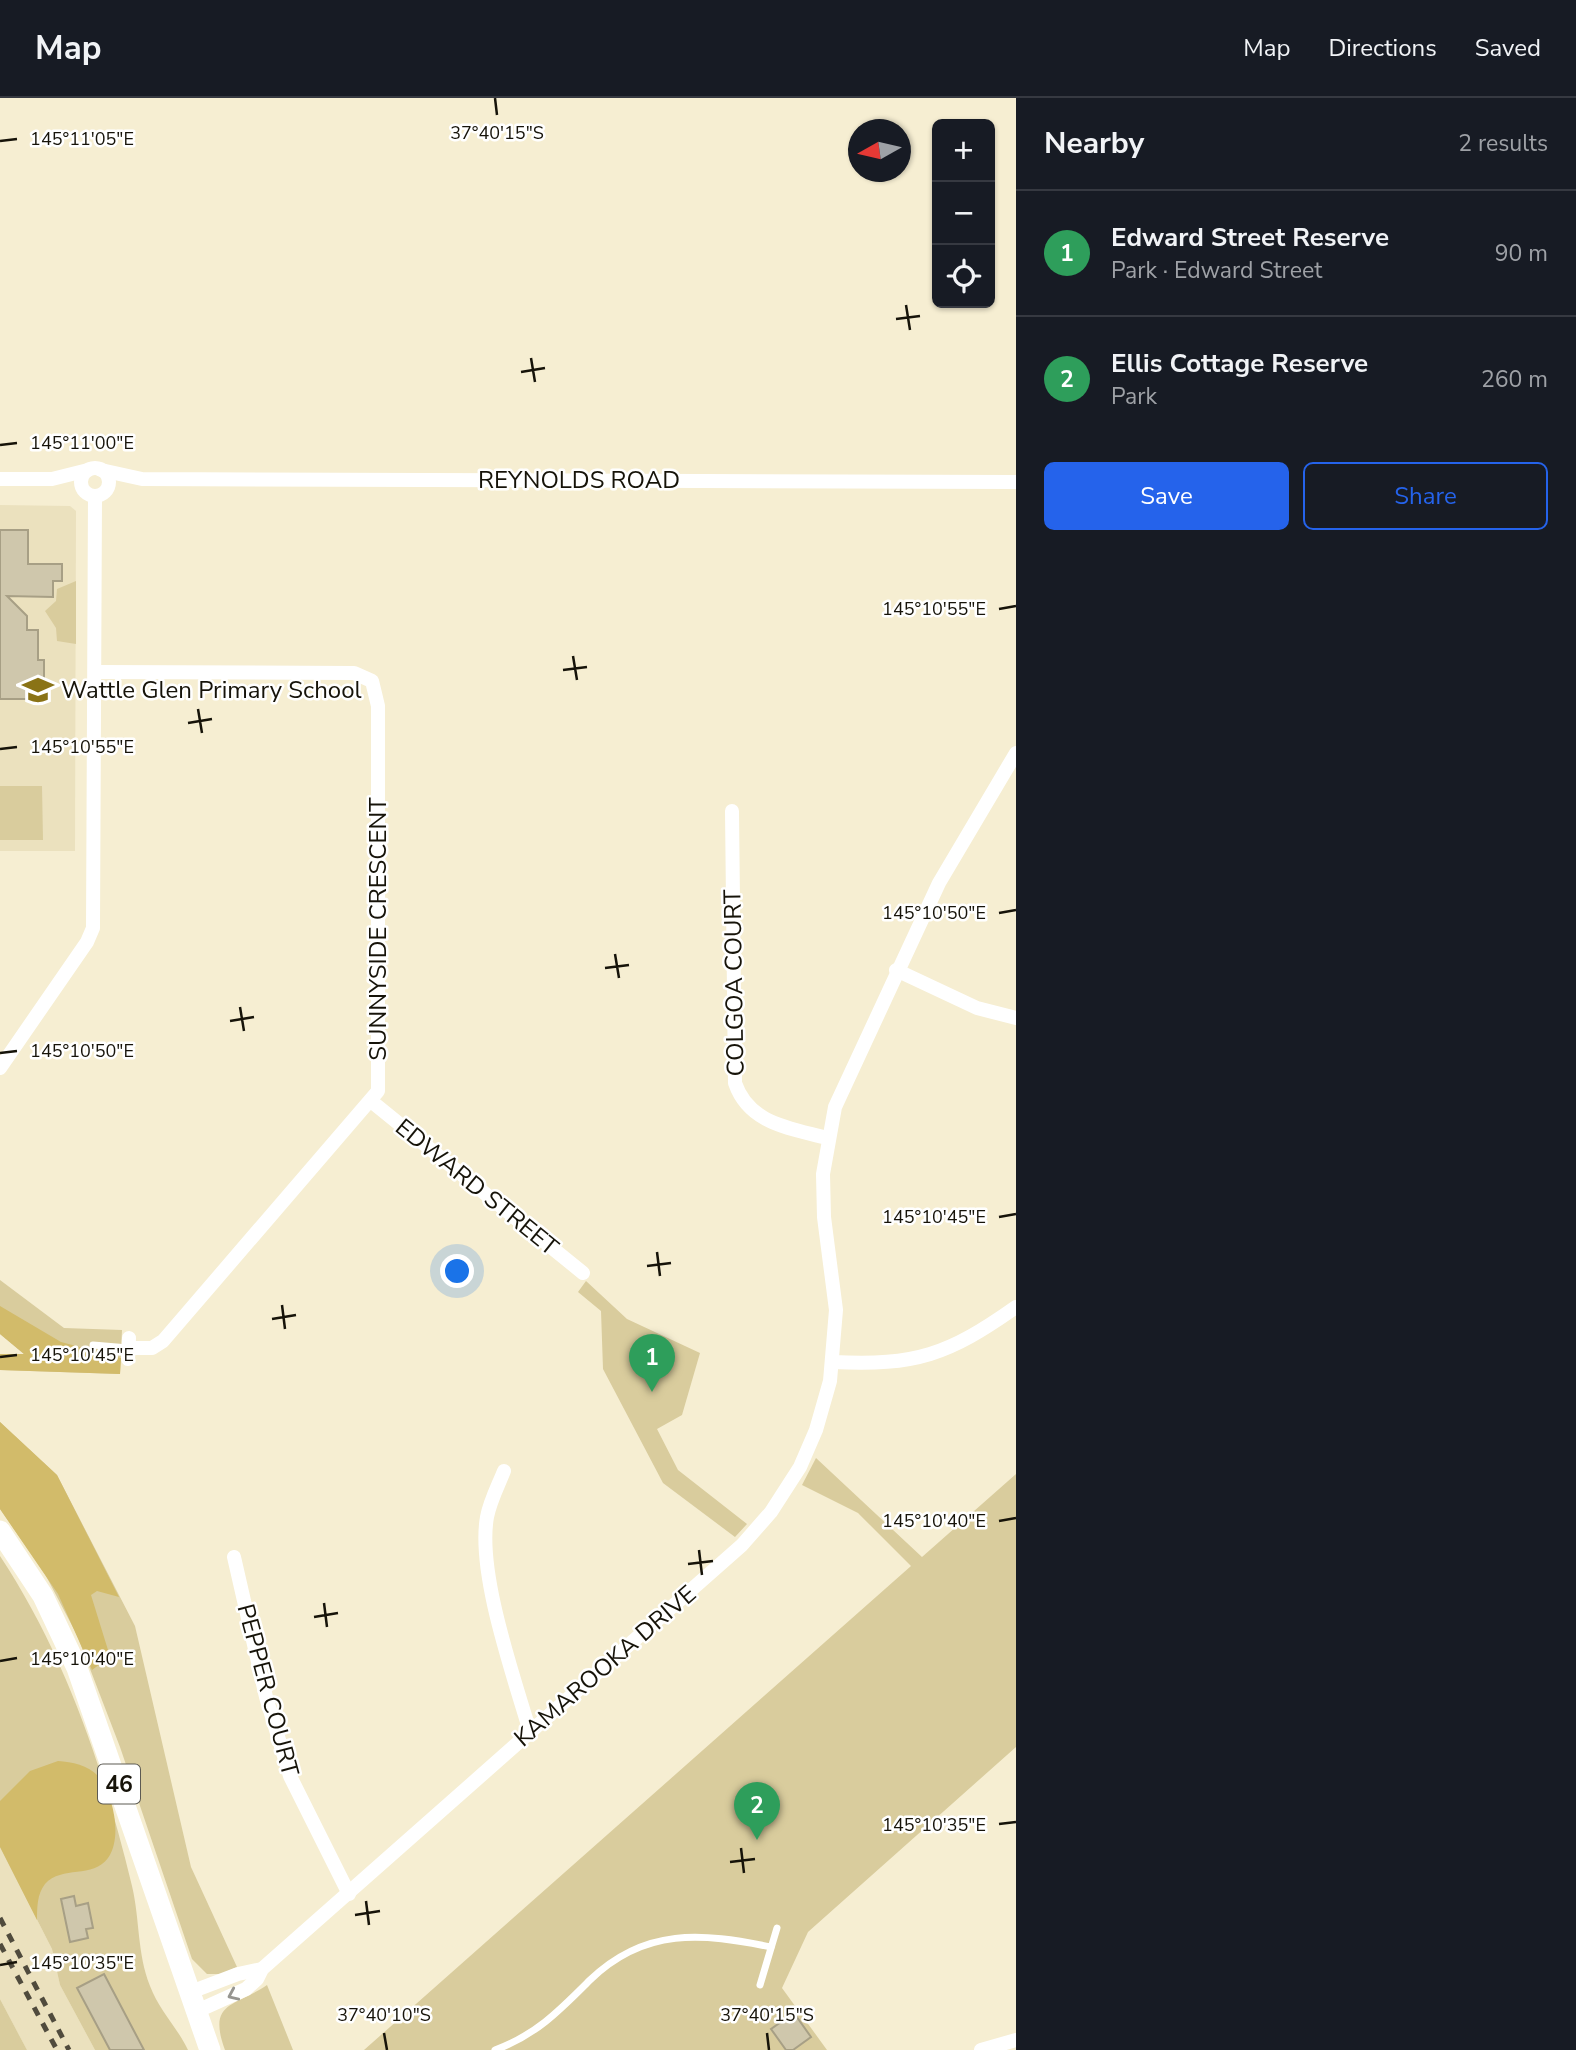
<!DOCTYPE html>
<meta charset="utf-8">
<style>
:root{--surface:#171b24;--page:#242831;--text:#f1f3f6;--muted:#9ea1a6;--line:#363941;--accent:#2563eb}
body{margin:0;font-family:"Nunito Sans",sans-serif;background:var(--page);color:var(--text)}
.controls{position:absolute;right:21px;top:21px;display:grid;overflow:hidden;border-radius:10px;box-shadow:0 2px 5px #0004}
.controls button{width:63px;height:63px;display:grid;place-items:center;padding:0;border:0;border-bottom:2px solid var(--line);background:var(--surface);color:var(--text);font:35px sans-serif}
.compass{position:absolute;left:848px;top:21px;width:63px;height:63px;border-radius:50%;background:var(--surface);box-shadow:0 2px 5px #0004;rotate:262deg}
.you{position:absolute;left:458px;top:1174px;width:24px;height:24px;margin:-18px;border:5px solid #fff;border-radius:50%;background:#1a73e8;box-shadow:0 0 0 10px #1a73e833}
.badge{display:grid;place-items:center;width:46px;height:46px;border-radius:50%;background:var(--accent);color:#fff;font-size:23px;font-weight:700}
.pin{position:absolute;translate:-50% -58px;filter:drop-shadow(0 2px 4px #0008)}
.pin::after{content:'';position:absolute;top:37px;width:24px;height:21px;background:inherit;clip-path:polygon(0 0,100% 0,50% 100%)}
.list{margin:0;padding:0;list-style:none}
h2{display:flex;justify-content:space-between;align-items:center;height:91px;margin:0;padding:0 28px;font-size:30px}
h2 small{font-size:23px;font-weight:400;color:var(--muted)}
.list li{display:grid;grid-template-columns:46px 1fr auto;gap:21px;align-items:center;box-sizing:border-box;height:126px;padding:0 28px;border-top:2px solid var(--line)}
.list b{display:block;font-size:26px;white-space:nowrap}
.list p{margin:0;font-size:23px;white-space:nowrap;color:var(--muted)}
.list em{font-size:23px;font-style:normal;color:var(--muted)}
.actions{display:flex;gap:14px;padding:21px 28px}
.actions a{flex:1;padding:16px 0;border:2px solid var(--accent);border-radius:10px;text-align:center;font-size:24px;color:var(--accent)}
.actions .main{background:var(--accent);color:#fff}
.icon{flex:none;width:38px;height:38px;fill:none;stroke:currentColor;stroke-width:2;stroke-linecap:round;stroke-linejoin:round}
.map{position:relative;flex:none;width:1016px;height:1952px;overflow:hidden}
header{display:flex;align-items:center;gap:42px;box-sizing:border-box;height:98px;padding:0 35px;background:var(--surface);border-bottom:2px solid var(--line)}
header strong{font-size:33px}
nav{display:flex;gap:38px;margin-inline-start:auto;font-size:24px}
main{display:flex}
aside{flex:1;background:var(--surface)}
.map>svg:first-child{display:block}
</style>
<header>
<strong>Map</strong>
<nav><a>Map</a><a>Directions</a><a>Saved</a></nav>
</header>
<main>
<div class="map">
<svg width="1016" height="1952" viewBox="0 0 1016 1952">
<rect width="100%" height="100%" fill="#f6eed2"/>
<!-- built -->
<g fill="#ebe1be">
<polygon points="0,407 70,408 76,413 75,753 0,753"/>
<polygon points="0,1749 52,1851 60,1887 95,1952 27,1952 0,1901"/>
</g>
<!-- green -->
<g fill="#d9cc9d">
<polygon points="76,483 76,546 57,543 56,530 45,513 56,503 57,491"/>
<polygon points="0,688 42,688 43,742 0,742"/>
<polygon points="0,1182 64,1230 122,1232 120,1276 0,1272 0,1256 24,1256 0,1236"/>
<polygon points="586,1183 627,1221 700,1255 682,1317 657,1331 678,1372 747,1426 735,1439 663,1385 603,1271 601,1213 578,1194"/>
<polygon points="0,1324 57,1377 135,1528 191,1769 237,1869 221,1876 207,1876 192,1861 120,1649 77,1537 45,1476 0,1411"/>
<polygon points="816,1360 922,1459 1016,1376 1016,1649 808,1834 782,1890 827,1952 364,1952 911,1468 858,1415 802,1387"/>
<path d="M0,1458C66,1558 104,1672 132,1788C140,1822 137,1855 150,1888C159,1912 177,1929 188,1952H95L60,1887L52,1851L0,1749Z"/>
<path d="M267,1887L293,1952H225C207,1903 235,1909 267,1887Z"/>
<polygon points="0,1901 27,1952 0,1952"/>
</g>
<!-- forest -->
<g fill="#d2bb6a">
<polygon points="0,1208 61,1244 121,1260 120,1276 0,1272 0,1256 24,1256 0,1236"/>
<polygon points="0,1324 57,1377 119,1499 97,1493 91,1497 108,1552 108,1560 92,1572 58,1496 0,1411"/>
<path d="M58,1663C72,1664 88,1667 98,1678C113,1696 123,1739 108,1760C93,1781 62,1767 45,1786C37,1796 37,1810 37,1822L0,1749V1703L30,1673Z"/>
</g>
<!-- building -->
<g fill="#cfc7ac" stroke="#a79f85" stroke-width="2">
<polygon points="0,432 28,432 28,466 62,466 62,483 53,483 53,499 7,498 27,518 27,532 38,532 38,562 44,562 44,601 0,601"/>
<polygon points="74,1798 76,1808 88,1805 93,1830 86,1831 88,1840 70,1844 61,1801"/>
<polygon points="104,1876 144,1952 110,1952 77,1890"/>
<polygon points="794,1915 811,1939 793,1952 786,1952 771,1931"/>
</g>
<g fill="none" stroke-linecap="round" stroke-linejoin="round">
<!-- lane -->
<g stroke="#fff" stroke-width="7">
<polyline points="93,1247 128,1250"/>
<polyline points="760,1887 777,1830"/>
<path d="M495,1952C536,1937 560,1912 590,1882C645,1829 702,1835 771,1849"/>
</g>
<!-- street -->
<g stroke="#fff" stroke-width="14">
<circle cx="95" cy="384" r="14"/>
<polyline points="101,372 142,381 1016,384"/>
<polyline points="0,381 52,381 88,372"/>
<polyline points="95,574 354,575 372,583 378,608 378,993 163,1243 152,1250 129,1250"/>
<path d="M732,713L735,985C749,1026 790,1030 827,1040"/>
<polyline points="896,872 977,910 1016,920"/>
<polyline points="0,970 87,844 93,830 95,398"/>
<polyline points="371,1003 583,1175"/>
<polyline points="128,1261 129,1240"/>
<path d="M833,1264C916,1268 948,1257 1016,1209"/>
<path d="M504,1373C498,1388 490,1403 487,1419C477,1475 514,1579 530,1634"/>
<polyline points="234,1459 266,1599 290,1678 349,1796"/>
<polyline points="188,1895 238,1876 262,1871"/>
<polyline points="195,1914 246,1891 257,1881 262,1871 742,1447 771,1414 800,1369 816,1332 830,1283 836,1212 824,1119 823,1076 835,1009 939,785 1016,655"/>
<polyline points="981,1952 1016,1942"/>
</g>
<!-- primary -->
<polyline stroke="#fff" stroke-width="21" points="0,1433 43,1498 77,1570 210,1952"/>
<!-- rail -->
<g stroke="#504b3d" stroke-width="5" stroke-dasharray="9 9" stroke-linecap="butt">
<polyline points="0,1820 69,1952"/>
<polyline points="0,1846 57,1952"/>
</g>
</g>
<!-- one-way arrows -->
<defs><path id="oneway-chevron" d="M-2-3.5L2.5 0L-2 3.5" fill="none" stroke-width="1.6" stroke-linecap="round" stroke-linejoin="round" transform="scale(1.75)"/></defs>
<use stroke="#969590" href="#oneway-chevron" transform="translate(233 1897) rotate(156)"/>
<!-- ticks -->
<path fill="none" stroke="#161309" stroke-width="2.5" d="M495,0L497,17M0,43L17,41M906,207L910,232M896,221L920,218M531,260L535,284M521,274L545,270M0,347L17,345M999,511L1016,508M573,558L577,582M563,572L587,569M198,611L202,635M188,625L212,621M0,651L17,649M999,815L1016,812M615,856L619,880M605,870L629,867M240,909L244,933M230,923L254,919M0,955L17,953M999,1119L1016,1116M657,1154L660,1178M647,1168L671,1165M282,1207L285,1231M272,1221L296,1217M0,1259L17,1257M999,1423L1016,1420M699,1452L702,1477M688,1466L713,1463M324,1505L327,1529M314,1519L338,1515M0,1563L17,1560M999,1726L1016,1724M741,1750L744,1775M730,1764L755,1761M366,1803L369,1827M355,1817L380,1813M0,1867L17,1864M384,1935L387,1952M767,1935L769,1952"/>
<!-- icons -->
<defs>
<symbol id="school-bare" viewBox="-9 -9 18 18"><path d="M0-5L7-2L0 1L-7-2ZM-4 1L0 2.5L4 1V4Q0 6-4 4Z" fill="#8a7316" stroke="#fff" stroke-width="2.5" paint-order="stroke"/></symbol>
</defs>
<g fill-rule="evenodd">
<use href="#school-bare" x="16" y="570" width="44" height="44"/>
</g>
<g text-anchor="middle" stroke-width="5" stroke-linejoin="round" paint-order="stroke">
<!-- shield labels -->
<rect fill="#fff" stroke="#5c5a53" stroke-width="2" x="98" y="1666.5" width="42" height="39" rx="5"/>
<g font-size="23" font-weight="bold" fill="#161309">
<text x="119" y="1694">46</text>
</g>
<!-- street labels -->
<g font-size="24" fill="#161309" stroke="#fff">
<text x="579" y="390">REYNOLDS ROAD</text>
<text transform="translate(378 831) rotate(-90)" y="8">SUNNYSIDE CRESCENT</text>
<text transform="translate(734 885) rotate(-91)" y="8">COLGOA COURT</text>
<text transform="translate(477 1089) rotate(39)" y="8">EDWARD STREET</text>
<text transform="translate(605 1568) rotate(-41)" y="8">KAMAROOKA DRIVE</text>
<text transform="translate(268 1592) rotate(75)" y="8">PEPPER COURT</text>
</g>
<!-- poi labels -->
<g font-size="24" fill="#161309" stroke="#fff" text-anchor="start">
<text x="61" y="600">Wattle Glen Primary School</text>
</g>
</g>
<g font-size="18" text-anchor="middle" fill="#161309" stroke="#fff" stroke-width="5" stroke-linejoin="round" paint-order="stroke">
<text x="497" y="41">37°40'15"S</text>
<text x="82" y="47">145°11'05"E</text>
<text x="82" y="351">145°11'00"E</text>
<text x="934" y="517">145°10'55"E</text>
<text x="82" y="655">145°10'55"E</text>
<text x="934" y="821">145°10'50"E</text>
<text x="82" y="959">145°10'50"E</text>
<text x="934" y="1125">145°10'45"E</text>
<text x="82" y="1263">145°10'45"E</text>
<text x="934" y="1429">145°10'40"E</text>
<text x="82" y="1567">145°10'40"E</text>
<text x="934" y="1733">145°10'35"E</text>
<text x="82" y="1871">145°10'35"E</text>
<text x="384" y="1923">37°40'10"S</text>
<text x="767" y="1923">37°40'15"S</text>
</g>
</svg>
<div class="controls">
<button>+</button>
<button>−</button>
<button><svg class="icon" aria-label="locate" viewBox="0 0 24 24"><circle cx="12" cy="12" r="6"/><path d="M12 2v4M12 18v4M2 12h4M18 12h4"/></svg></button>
</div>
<svg class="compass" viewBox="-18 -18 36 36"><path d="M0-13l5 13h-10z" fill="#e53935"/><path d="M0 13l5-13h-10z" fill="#9ea1a6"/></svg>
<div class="you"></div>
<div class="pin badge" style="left:652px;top:1294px;background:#2e9e5b">1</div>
<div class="pin badge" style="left:757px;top:1742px;background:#2e9e5b">2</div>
</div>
<aside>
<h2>Nearby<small>2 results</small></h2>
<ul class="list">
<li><span class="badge" style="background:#2e9e5b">1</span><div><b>Edward Street Reserve</b><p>Park · Edward Street</p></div><em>90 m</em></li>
<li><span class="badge" style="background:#2e9e5b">2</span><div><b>Ellis Cottage Reserve</b><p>Park</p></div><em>260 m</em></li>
</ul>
<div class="actions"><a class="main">Save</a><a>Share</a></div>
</aside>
</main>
